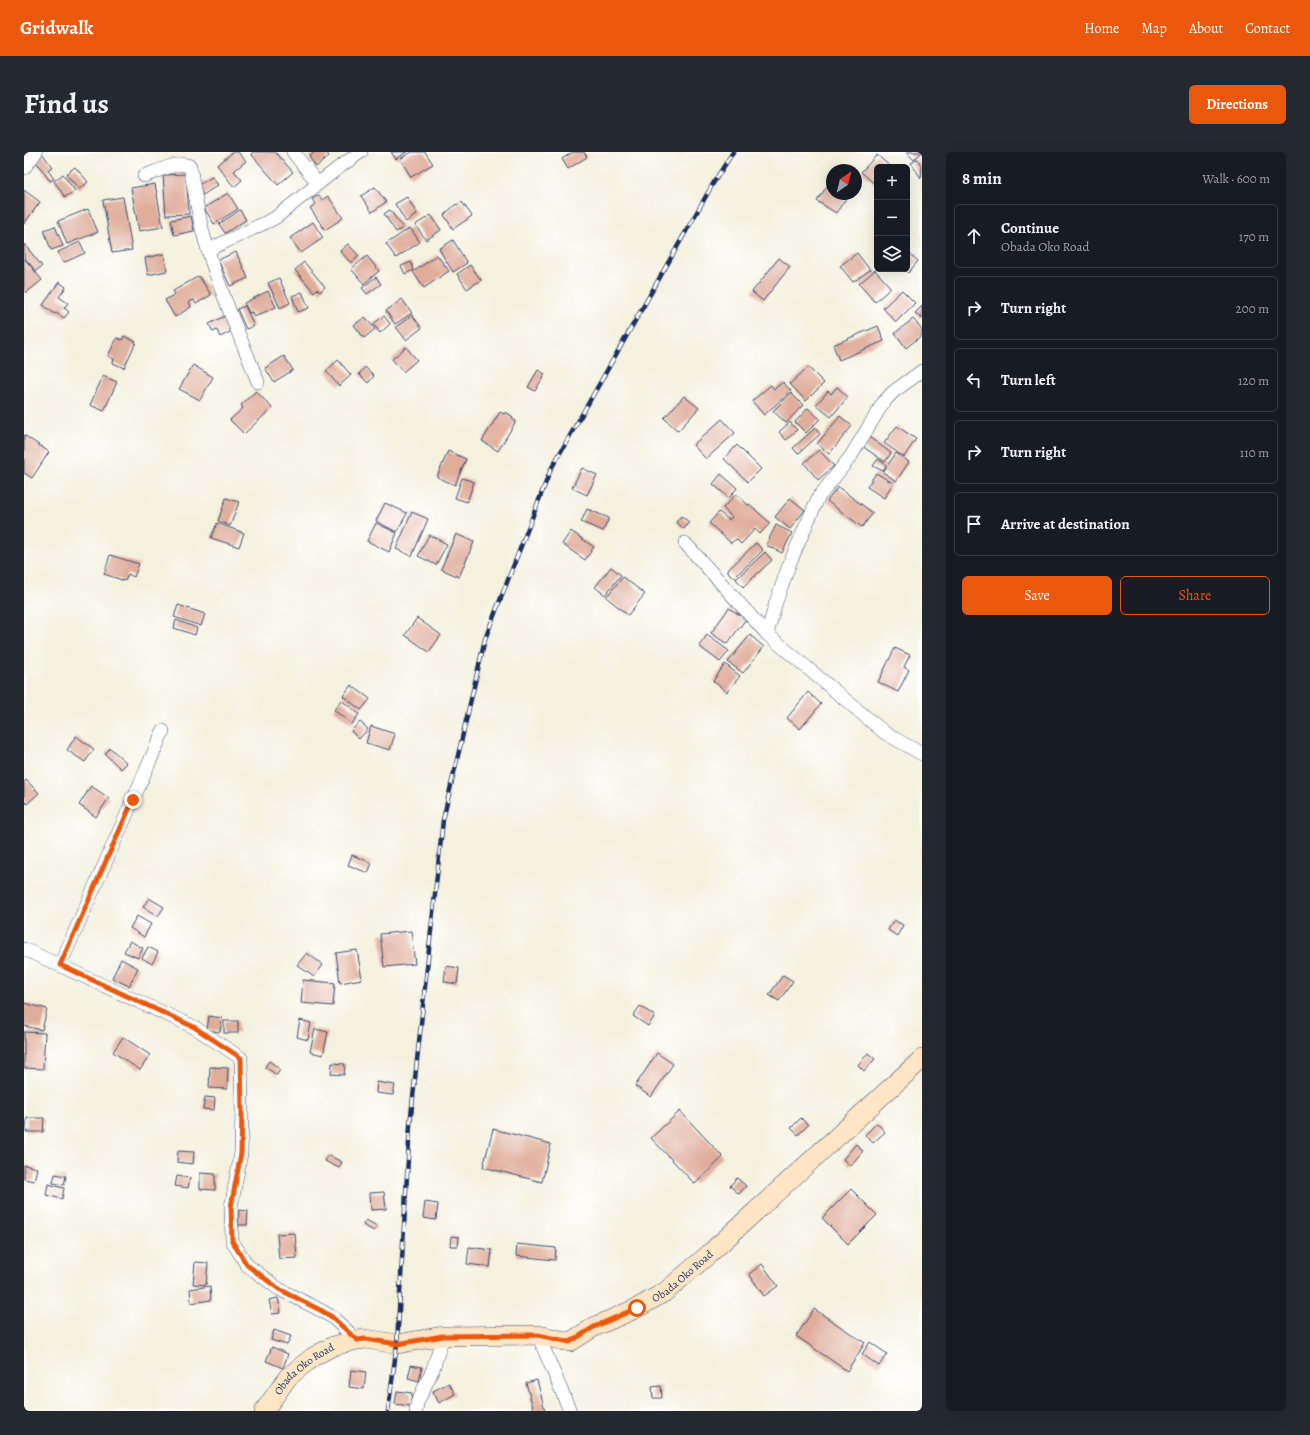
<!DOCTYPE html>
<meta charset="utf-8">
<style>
:root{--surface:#171b24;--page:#242831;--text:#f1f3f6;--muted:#9ea1a6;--line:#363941;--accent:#ea580c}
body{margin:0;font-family:Alegreya,serif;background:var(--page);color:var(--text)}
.controls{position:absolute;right:12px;top:12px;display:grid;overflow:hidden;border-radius:6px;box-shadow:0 4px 16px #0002}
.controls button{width:36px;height:36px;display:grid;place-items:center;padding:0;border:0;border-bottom:1px solid var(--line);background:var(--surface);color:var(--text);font:20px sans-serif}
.compass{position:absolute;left:802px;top:12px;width:36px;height:36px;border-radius:50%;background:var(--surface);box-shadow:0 4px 16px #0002;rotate:35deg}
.stop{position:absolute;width:12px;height:12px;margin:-9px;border:3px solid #ea580c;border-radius:50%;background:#fff}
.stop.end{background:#ea580c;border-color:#fff;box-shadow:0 1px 4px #0008}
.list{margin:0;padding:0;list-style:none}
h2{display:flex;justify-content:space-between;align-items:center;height:52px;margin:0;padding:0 16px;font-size:17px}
h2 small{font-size:13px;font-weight:400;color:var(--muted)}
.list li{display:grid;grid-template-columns:26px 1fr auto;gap:12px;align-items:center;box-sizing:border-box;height:64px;margin:0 8px 8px;padding:0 8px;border:1px solid var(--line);border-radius:6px}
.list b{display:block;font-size:15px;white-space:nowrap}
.list p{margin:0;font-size:13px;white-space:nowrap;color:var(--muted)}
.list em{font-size:13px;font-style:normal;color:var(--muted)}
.actions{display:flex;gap:8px;padding:12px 16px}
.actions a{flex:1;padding:9px 0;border:1px solid var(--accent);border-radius:6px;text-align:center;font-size:14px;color:var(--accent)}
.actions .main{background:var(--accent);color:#fff}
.icon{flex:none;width:22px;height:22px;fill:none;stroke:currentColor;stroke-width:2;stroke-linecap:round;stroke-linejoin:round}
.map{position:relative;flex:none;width:898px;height:1259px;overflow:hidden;border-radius:6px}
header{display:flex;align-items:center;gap:24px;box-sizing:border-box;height:56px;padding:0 20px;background:var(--accent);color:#fff}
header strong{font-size:19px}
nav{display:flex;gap:22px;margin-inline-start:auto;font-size:14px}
.intro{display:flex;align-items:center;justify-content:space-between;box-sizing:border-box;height:96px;padding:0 24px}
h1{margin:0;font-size:28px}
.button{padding:10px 18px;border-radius:6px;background:var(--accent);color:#fff;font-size:14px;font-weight:700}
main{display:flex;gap:24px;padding:0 24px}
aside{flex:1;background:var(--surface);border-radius:6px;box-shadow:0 4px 16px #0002}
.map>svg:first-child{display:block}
</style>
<header>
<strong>Gridwalk</strong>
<nav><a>Home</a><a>Map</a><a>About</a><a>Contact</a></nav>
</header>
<div class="intro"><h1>Find us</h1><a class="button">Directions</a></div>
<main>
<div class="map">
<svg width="898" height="1259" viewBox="0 0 898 1259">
<rect width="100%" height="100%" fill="#fff"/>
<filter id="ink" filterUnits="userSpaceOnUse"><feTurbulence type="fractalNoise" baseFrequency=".025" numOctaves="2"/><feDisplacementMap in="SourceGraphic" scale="8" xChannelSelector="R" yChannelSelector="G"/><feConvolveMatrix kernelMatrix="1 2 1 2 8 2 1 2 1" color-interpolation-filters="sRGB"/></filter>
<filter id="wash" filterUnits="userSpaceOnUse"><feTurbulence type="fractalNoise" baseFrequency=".012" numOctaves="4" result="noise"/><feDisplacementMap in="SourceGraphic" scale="16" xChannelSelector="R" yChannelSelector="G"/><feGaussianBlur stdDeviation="0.9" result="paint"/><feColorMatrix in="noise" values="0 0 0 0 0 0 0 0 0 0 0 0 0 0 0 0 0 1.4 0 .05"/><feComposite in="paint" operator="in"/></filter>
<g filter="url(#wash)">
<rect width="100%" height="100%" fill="#f4f1df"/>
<g id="blocks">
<!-- building -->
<g fill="#e0ad9b">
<polygon points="209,0 214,0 222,9 210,19 218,28 210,35 193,13"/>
<polygon points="229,0 251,0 269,20 254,33 227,2"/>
<polygon points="291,0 302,0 305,4 292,15 285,5"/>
<polygon points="367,0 383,0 372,7"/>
<polygon points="388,0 401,0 409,12 387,25 376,7"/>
<polygon points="549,0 560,0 563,5 544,17 538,7"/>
<polygon points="882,0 898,0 890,8"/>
<polygon points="18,1 28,15 24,18 30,27 26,29 10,7"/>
<polygon points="853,3 867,15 853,15 853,34 837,20"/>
<polygon points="894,7 898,14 897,26 887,11"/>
<polygon points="51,15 64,30 55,37 42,22"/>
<polygon points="39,22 51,39 41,45 30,29"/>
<polygon points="162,22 165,62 142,63 139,23"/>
<polygon points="188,25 194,33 179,43 173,34"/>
<polygon points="806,30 808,31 808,42 825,42 812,61 793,49"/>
<polygon points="131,32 139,75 115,79 107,36"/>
<polygon points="351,35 362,50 348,60 337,44"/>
<polygon points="0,38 16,50 0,72"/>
<polygon points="204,41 214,57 190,72 180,56"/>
<polygon points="295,43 298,48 304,44 319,66 301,78 286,56 292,52 288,47"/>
<polygon points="99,45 108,98 88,101 79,48"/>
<polygon points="383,45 393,62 382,70 371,52"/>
<polygon points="438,50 448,64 429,77 420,63 432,52 433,53"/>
<polygon points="64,57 74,80 43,92 34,69"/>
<polygon points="216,58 222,68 201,81 195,72"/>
<polygon points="366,58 379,76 372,80 360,62"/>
<polygon points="407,63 417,78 402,88 391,73"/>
<polygon points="167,64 170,79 150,83 147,68"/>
<polygon points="289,70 299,86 277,101 266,86"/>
<polygon points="31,74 39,94 27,98 20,78"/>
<polygon points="386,76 396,90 372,106 362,92"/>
<polygon points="429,88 443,111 429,120 415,97"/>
<polygon points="56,90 61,101 39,111 34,100"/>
<polygon points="0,92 18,114 12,119 0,105"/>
<polygon points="324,92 335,104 327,111 316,99"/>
<polygon points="883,99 894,109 884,121 880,117 883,117"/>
<polygon points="212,100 224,126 206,134 194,108"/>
<polygon points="833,101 846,118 829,130 816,114"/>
<polygon points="140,102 143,119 124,123 121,106"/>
<polygon points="413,103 425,119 400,136 389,120"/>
<polygon points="343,104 355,119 340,132 327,117"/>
<polygon points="0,106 18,128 2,141 0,138"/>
<polygon points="755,106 766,115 739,149 728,140"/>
<polygon points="280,110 301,135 296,140 293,137 290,140 271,118"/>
<polygon points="387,110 390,118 381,122 377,114"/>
<polygon points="446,113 457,128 443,137 433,122"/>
<polygon points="851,118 867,136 851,150 835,132"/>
<polygon points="175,124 187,143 172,152 170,148 165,150 167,155 151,165 141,148 151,142 149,139"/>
<polygon points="352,125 357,132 343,142 338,136"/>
<polygon points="255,126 266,151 256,156 244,131"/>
<polygon points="35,130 42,135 35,145 44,151 40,156 45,160 40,166 32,161 31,162 19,153"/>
<polygon points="878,138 891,151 872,170 859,156"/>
<polygon points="244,139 252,155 230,165 228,160 225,161 220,151"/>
<polygon points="278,140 285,156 274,160 268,144"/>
<polygon points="378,147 388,161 371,172 362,159"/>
<polygon points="221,154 230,174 222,177 213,157"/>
<polygon points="898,154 898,167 891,161"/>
<polygon points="203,163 210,178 196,185 193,178 189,180 185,172"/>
<polygon points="388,163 398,176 382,188 372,175"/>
<polygon points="360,164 366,172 356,181 349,172"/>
<polygon points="341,165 351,177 340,186 330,173"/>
<polygon points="889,167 898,177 898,183 882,196 871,181"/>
<polygon points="854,174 860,189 815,208 809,193"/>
<polygon points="100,184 112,190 100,216 89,211 90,207 84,204 93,186 98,188"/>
<polygon points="382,195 393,208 379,220 368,207"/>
<polygon points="260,204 269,218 250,230 241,216"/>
<polygon points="314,208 327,223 315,234 302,219"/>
<polygon points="169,213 189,225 176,248 155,237"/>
<polygon points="341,215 350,224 344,231 335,222"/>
<polygon points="784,215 800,231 782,249 766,232"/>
<polygon points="514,218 521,222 511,239 504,235"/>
<polygon points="79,224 93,230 80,259 66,253"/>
<polygon points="759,230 767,239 740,263 728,249 747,233 750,237"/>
<polygon points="813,235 824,245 807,265 792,253 804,239 807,242"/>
<polygon points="232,239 248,256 220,282 206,268 219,256 217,253"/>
<polygon points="767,241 779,253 762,271 749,259"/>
<polygon points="660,244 675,256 654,279 640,266"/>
<polygon points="784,256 796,267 782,281 771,270"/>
<polygon points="476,260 480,262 482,260 489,265 488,267 492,269 474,299 458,289"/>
<polygon points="816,264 828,274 805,302 793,292"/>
<polygon points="698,267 711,281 682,307 669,293"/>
<polygon points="766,270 773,278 762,288 755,280"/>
<polygon points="873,274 892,287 880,305 860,291"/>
<polygon points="791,276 796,282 774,302 769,296"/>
<polygon points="0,283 25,300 8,326 0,321"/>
<polygon points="845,285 867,301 861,310 838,294"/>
<polygon points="713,293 737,317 724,330 700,307"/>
<polygon points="795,298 810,314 794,328 780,311"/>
<polygon points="424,299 442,307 431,333 413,325"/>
<polygon points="872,301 885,310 872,329 859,320"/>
<polygon points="854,307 862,313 859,319 849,314"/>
<polygon points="558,316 573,323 563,343 548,336"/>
<polygon points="852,321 869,331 860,346 843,335"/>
<polygon points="697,322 713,336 705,346 689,332"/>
<polygon points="438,326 450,330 443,350 431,346"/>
<polygon points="814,335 849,361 838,375 803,349"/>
<polygon points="712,342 724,353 725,352 746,371 736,382 731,377 717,392 712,387 707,391 685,371 695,360 705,368 708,365 699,356"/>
<polygon points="202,346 215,350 206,374 194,369"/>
<polygon points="766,346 781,358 766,377 751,365"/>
<polygon points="361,351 383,361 373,380 352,369"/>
<polygon points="563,357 585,366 579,379 557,370"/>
<polygon points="388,360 404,367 388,404 372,397"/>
<polygon points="657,364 665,370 660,377 652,370"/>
<polygon points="193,371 220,381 215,395 187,386"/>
<polygon points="352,371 373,381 365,400 343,389"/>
<polygon points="752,373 768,381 758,401 742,393"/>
<polygon points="547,379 570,395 561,408 538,392"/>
<polygon points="432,382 450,390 435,425 417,417"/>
<polygon points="405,383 423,392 412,413 394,404"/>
<polygon points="732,391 739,398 710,426 703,419"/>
<polygon points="741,400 748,408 719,435 712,427"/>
<polygon points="86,403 115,412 110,425 104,422 101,429 80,422"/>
<polygon points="587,415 597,423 581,443 571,435"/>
<polygon points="599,425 621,442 604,463 582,445"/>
<polygon points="154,453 181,462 177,474 150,465"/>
<polygon points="705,456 722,467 703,492 687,481"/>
<polygon points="393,466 417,483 405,500 381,483"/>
<polygon points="152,468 173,476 171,483 150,476"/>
<polygon points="683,483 705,499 696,510 675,494"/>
<polygon points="726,483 740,495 719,521 704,510"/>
<polygon points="871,496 886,503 880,515 885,518 874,540 854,530"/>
<polygon points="701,512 716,524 703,540 689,529"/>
<polygon points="327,533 346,547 337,558 319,544"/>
<polygon points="784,540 797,552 776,577 763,566"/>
<polygon points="317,548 335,562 328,572 310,558"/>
<polygon points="336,570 344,577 335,587 327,579"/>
<polygon points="347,574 371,582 366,598 342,591"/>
<polygon points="52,584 70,597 61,610 43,598"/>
<polygon points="86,596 103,611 97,617 81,602"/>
<polygon points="2,628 15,641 3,652 0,649 0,630"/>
<polygon points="67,634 85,646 72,665 55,653"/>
<polygon points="328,703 348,711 344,721 324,713"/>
<polygon points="125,746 140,755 134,764 119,755"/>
<polygon points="113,764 127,772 120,785 106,776"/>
<polygon points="870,768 879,773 873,784 864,778"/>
<polygon points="387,779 391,812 360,815 356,782"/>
<polygon points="106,789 119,796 114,806 100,800"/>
<polygon points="124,795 134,800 128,812 118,806"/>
<polygon points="333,798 338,827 316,831 312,801"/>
<polygon points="283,801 299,813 290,825 273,813"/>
<polygon points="97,807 114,816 105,834 88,826"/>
<polygon points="422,814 435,816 433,832 420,830"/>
<polygon points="759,823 769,829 755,849 745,843"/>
<polygon points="279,828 311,831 309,854 277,851"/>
<polygon points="0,851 23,857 18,878 0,874"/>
<polygon points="616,854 631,864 624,874 609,864"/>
<polygon points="185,864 198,866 196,880 183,878"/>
<polygon points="276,868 287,871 284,888 273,885"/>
<rect x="200" y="869" width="14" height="12"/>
<polygon points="291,877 304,880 299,903 286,900"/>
<polygon points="0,880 21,881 19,917 0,916"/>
<polygon points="99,885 126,903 116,918 89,900"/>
<polygon points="633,901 649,912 627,945 611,934"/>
<polygon points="844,901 851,907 840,919 834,913"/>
<polygon points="245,909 256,917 253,923 241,915"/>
<polygon points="308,911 321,912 320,923 307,922"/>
<polygon points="186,915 204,916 203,937 185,936"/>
<polygon points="353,930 371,933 369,943 352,941"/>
<polygon points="181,945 191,946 190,958 179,957"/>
<polygon points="656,959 699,1005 671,1032 627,986"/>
<polygon points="3,966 20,966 19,980 2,980"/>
<polygon points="777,966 784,973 774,983 767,976"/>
<polygon points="853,971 861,980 849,991 841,983"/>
<polygon points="469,977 527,992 518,1030 459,1015"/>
<polygon points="832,992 839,999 826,1014 819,1007"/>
<polygon points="154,999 170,1000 169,1012 153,1010"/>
<polygon points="304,1003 318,1010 315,1016 301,1009"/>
<polygon points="0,1013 13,1016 10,1029 0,1027"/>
<polygon points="176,1021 191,1022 191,1038 176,1037"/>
<polygon points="31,1022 42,1024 40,1033 29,1031"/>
<polygon points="153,1024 166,1026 164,1036 151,1034"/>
<polygon points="713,1026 722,1034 715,1042 706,1034"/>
<polygon points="24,1032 40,1036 38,1047 22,1043"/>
<polygon points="827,1037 853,1063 824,1092 798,1066"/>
<polygon points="360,1040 362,1057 347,1058 346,1041"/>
<polygon points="401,1050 414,1052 412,1068 399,1066"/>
<polygon points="215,1058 224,1059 223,1073 214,1073"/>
<polygon points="342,1068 353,1074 350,1079 339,1073"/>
<polygon points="271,1081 273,1106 255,1107 253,1082"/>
<polygon points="427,1084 435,1085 434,1094 426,1094"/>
<polygon points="493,1092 532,1096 531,1108 492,1104"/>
<polygon points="445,1095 468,1098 466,1115 443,1112"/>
<polygon points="171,1110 184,1111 182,1133 169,1132"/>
<polygon points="738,1112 754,1134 740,1144 725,1122"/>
<polygon points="186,1134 187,1148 167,1151 166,1137"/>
<polygon points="254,1146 257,1161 248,1162 245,1148"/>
<polygon points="790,1157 841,1191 823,1219 772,1184"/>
<polygon points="250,1178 267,1184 263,1193 247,1188"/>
<polygon points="846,1190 863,1202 855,1214 838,1202"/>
<polygon points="248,1195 264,1202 259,1216 242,1209"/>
<polygon points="387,1213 398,1215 395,1229 384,1226"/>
<polygon points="327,1218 342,1220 340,1237 325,1235"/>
<polygon points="513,1228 521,1259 510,1259 502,1231"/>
<polygon points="425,1231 431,1242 415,1251 409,1239"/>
<polygon points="637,1234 638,1246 629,1246 628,1235"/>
<polygon points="373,1239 388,1241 386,1254 371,1252"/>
</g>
</g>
</g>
<g filter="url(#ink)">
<use href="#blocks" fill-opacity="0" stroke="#3c4c71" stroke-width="1"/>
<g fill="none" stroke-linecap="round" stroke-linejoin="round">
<defs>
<g id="street">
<polyline points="269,0 294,32"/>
<polyline points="0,16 12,0"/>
<path d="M120,24C132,20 155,8 166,14C171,43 175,71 184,98C197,143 217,186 234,230"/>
<polyline points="184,98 251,66 314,16 337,0"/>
<polyline points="661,391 743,482 861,581 898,602"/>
<polyline points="743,482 752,450 765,413 794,346 827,304 859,251 869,240 898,219"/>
<polyline points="0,797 170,875 217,906 218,959 217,1001 207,1055 208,1089 223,1113 255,1137 298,1159 308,1165 333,1188"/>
<polyline points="36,813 109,648 139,579"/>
<polyline points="514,1183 546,1259"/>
<polyline points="392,1259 393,1251 409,1217 419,1184"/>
</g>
<g id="secondary">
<path id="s1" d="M240,1259L264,1225L289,1205L309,1194L333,1188L342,1187L373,1192L419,1184L514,1183L546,1190L570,1175L613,1156L641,1140L685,1102L898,907"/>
</g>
</defs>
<!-- street casing -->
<use href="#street" stroke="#3c4c71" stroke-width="14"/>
<!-- secondary casing -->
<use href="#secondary" stroke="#3c4c71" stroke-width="20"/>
<!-- street -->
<use href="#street" stroke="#fff" stroke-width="13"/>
<!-- secondary -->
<use href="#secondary" stroke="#fde5c5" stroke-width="19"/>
<defs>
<polyline id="rail" points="364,1259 373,1192 386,973 419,668 461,487 527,317 690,30 709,0"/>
</defs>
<!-- rail casing -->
<use href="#rail" stroke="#1b2f5e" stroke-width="4.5"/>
<!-- rail -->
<use href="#rail" stroke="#fff" stroke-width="3" stroke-dasharray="9" stroke-linecap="butt"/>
</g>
</g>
<g fill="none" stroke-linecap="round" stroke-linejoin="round" filter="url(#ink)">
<!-- route -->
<polyline stroke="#ea580c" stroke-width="5" points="109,648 36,813 170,875 217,906 218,959 217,1001 207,1055 208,1089 223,1113 255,1137 298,1159 308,1165 333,1188 342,1187 373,1192 419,1184 514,1183 546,1190 570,1175 613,1156"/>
</g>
<g text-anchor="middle" stroke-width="4" stroke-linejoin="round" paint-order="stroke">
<!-- street labels -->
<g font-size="11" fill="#1b2f5e" stroke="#fff">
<text dy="4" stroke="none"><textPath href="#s1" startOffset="467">Obada Oko Road</textPath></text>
<text dy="4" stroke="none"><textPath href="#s1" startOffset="59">Obada Oko Road</textPath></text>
</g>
</g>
</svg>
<div class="controls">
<button>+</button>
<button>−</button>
<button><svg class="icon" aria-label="layers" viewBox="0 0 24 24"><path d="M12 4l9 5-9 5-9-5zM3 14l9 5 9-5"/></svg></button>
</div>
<svg class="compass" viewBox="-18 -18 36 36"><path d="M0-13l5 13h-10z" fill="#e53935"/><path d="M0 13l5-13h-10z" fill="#9ea1a6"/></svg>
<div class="stop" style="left:613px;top:1156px"></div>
<div class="stop end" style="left:109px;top:648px"></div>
</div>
<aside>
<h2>8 min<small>Walk · 600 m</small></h2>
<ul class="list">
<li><svg class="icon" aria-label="ahead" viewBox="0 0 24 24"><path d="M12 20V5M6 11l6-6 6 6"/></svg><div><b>Continue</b><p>Obada Oko Road</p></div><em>170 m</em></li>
<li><svg class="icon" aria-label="right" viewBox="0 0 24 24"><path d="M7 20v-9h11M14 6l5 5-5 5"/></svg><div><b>Turn right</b></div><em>200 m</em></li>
<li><svg class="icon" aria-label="left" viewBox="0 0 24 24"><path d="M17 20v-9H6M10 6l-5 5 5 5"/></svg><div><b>Turn left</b></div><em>120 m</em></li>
<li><svg class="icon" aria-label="right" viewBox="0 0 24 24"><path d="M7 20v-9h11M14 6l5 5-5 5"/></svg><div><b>Turn right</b></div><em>110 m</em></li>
<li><svg class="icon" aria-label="arrive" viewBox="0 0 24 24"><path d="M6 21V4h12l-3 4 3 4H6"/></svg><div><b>Arrive at destination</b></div></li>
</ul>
<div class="actions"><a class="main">Save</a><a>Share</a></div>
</aside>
</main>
